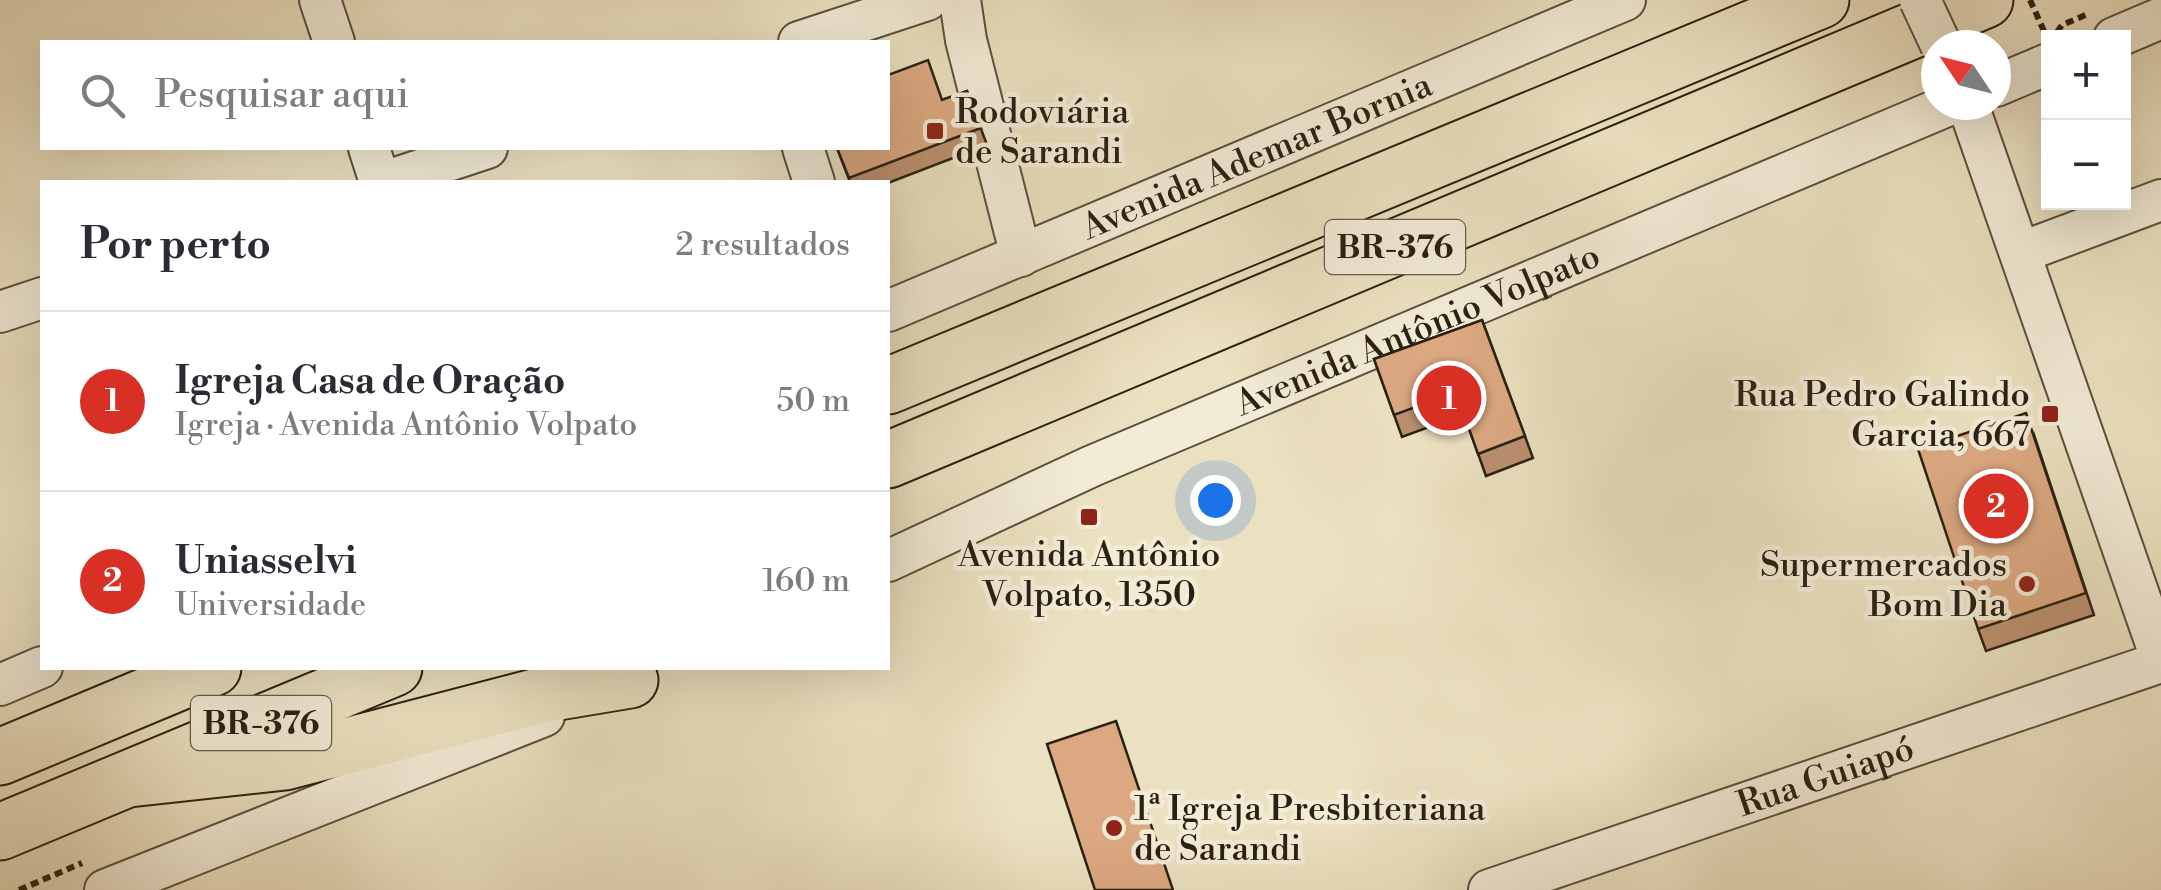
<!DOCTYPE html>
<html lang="pt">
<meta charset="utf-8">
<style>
:root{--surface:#fff;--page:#f2f2f3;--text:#2b2b33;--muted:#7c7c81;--line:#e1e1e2;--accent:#d93025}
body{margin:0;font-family:"Libre Bodoni",serif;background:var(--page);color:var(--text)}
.controls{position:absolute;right:30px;top:30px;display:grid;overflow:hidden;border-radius:0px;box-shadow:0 10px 40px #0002}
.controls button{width:90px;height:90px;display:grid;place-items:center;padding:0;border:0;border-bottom:2px solid var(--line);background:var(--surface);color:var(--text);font:50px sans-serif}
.compass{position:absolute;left:1921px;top:30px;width:90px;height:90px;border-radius:50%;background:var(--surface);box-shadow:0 10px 40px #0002;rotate:305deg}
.you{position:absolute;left:1215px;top:500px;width:35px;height:35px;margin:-25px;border:8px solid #fff;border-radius:50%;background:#1a73e8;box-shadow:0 0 0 15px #1a73e833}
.badge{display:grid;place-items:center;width:65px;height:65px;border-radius:50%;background:var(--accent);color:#fff;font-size:32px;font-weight:700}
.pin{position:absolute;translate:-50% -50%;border:5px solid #fff;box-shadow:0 2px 10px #0006}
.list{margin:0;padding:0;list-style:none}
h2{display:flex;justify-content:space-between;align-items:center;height:130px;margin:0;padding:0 40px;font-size:42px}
h2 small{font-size:32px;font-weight:400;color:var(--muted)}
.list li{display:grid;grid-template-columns:65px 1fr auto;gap:30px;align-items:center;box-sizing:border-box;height:180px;padding:0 40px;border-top:2px solid var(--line)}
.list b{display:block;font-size:38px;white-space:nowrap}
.list p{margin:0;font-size:32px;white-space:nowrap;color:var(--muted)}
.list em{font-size:32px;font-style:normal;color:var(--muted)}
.icon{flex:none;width:55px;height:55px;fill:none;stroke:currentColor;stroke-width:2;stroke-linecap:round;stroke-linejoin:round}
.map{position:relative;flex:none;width:2161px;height:890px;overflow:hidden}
.search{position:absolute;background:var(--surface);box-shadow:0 10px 40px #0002;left:40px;top:40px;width:850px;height:110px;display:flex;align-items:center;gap:25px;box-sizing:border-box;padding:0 35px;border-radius:0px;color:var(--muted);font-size:38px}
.panel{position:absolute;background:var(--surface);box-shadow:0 10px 40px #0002;left:40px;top:180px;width:850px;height:490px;border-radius:0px}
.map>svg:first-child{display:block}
</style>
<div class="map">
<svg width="2161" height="890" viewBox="0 0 2161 890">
<rect width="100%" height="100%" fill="#ebe0c0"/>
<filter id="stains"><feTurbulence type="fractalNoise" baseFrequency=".002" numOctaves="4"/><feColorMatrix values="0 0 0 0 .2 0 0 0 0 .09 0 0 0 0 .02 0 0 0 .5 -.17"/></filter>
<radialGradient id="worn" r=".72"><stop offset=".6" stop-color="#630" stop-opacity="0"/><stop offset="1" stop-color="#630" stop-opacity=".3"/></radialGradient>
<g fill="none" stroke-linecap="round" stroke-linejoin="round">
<defs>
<g id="minor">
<polyline points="320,0 334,42"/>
<polyline points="960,0 966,40 1021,256"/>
<polyline points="2114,38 2161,18"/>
<polyline points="799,42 927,0"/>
<polyline points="1996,86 2048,64"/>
<polyline points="1968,105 2161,658"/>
<polyline points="369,148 380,182"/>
<polyline points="803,148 814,182"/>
<polyline points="384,182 487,148"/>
<polyline points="2022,252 2161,200"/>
<path id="s1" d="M888,311L1625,0"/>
<polyline points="0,312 42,298"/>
<path id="s2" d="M888,561L1092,466L1949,105"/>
<polyline points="0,685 42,667"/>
<polyline points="105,890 544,716"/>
<path id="s3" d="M1489,890L2161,662"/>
</g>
<g id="highway">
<polyline points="888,386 1821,0"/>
<polyline points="888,460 1985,0"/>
<polyline points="0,757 213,668"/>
<polyline points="129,779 285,762 546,694 630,680"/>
<polyline points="0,832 394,668"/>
</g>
</defs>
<!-- minor casing -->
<use href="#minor" stroke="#5a503e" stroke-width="44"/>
<!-- highway casing -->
<use href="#highway" stroke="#2a2013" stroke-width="59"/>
<!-- path -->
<g stroke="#2a2013" stroke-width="6" stroke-dasharray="8 5" stroke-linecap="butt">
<polyline points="2030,0 2044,31"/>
<polyline points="2057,32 2062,25 2088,14"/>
<polyline points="19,890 82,863"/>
</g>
<!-- minor -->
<use href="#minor" stroke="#f2ebd6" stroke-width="40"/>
<!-- highway -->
<use href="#highway" stroke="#ebe0c0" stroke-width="55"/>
<defs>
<polyline id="minor-bridge" points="1920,0 1941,45"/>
</defs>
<!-- minor-bridge casing -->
<use href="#minor-bridge" stroke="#5a503e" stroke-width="44" stroke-linecap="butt"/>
<!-- minor-bridge -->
<use href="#minor-bridge" stroke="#f2ebd6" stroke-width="40"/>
</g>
<!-- wall -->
<g fill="#bc906f" stroke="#2a2013" stroke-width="2.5">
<polygon points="967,91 987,145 888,183 850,182 837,148 942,100"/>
<polygon points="1482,320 1533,458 1486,476 1464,414 1402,437 1374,359"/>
<polygon points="2034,435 2094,615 1986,651 1978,629"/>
</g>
<!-- building -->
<g fill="#dba881" stroke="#2a2013" stroke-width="2.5">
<polygon points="928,60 942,100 967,91 981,128 849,178 837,148 888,148 888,75"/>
<polygon points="1482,320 1525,436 1478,454 1456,392 1394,415 1374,359"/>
<polygon points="2026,413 2086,593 1978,629 1918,449"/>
<polygon points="1116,721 1173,890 1095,890 1047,744"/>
</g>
<!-- markers -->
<g fill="#8f2418" stroke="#f2ebd6" stroke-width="4">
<rect x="925" y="121" width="20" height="20" rx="5"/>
<rect x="2040" y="404" width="20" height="20" rx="5"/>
<rect x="1079" y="507" width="20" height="20" rx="5"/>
<circle cx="2027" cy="584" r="10"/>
<circle cx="1114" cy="828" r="10"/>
</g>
<g text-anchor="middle" stroke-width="9" stroke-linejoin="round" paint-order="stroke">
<!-- shield labels -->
<g fill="#f2ebd6" stroke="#665d4e" stroke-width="2.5">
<rect x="1325" y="220" width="140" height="54" rx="8"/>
<rect x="191" y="696" width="140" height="54" rx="8"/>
</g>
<g font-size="32" font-weight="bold" fill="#2a2013">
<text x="1395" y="258">BR-376</text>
<text x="261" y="734">BR-376</text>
</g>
<!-- poi labels -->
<g font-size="35" fill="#2a2013" stroke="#f2ebd6" text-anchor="start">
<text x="955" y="123">Rodoviária<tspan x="955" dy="40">de Sarandi</tspan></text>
<text x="2030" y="406" text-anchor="end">Rua Pedro Galindo<tspan x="2030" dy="40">Garcia, 667</tspan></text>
<text x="1089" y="566" text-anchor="middle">Avenida Antônio<tspan x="1089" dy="40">Volpato, 1350</tspan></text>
<text x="2007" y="576" text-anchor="end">Supermercados<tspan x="2007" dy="40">Bom Dia</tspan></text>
<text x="1134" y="820">1ª Igreja Presbiteriana<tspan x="1134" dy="40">de Sarandi</tspan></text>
</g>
<!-- street labels -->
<g font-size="35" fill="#2a2013" stroke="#f2ebd6">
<text dy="12" stroke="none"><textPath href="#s1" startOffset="400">Avenida Ademar Bornia</textPath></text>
<text dy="12" stroke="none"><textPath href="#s2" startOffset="578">Avenida Antônio Volpato</textPath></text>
<text dy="12" stroke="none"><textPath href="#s3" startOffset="355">Rua Guiapó</textPath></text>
</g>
</g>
<rect width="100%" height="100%" filter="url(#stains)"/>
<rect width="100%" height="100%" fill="url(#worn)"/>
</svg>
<div class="controls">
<button>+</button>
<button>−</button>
</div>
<svg class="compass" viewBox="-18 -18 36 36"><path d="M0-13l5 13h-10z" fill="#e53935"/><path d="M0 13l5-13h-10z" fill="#7c7c81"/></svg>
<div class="you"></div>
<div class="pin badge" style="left:1449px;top:398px">1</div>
<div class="pin badge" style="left:1996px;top:506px">2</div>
<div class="search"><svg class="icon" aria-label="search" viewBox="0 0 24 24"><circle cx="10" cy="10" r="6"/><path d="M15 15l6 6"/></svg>Pesquisar aqui</div>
<section class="panel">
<h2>Por perto<small>2 resultados</small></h2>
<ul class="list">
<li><span class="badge">1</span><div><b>Igreja Casa de Oração</b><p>Igreja · Avenida Antônio Volpato</p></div><em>50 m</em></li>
<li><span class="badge">2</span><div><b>Uniasselvi</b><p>Universidade</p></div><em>160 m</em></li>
</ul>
</section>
</div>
